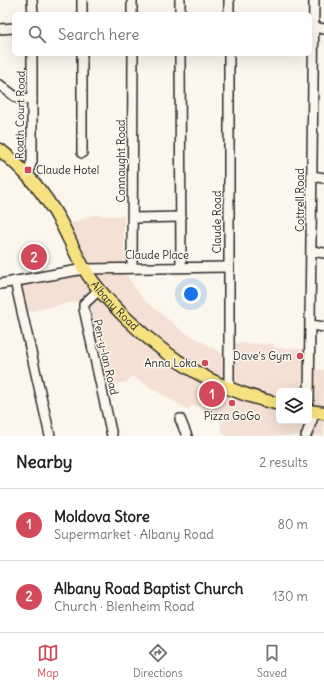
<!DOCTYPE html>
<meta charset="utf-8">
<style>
:root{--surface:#fff;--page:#f6f6f6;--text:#222;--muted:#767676;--line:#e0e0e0;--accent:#d1495b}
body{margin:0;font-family:Delius,sans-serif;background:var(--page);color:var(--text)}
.controls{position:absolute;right:12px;bottom:12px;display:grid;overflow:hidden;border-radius:6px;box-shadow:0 4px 16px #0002}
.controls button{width:36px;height:36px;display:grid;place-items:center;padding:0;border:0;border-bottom:1px solid var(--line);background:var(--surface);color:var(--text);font:20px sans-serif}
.you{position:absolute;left:191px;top:294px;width:14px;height:14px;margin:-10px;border:3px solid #fff;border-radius:50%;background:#1a73e8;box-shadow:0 0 0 6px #1a73e833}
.badge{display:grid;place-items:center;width:26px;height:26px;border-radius:50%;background:var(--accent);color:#fff;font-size:13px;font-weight:700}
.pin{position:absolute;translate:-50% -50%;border:2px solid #fff;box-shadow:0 1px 4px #0006}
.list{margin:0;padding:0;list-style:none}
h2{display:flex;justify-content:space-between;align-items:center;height:52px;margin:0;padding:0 16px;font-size:17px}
h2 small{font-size:13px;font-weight:400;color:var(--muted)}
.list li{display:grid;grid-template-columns:26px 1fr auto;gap:12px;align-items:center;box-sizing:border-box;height:72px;padding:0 16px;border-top:1px solid var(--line)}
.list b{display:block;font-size:15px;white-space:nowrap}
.list p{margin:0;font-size:13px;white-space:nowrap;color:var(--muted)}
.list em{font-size:13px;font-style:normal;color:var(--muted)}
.icon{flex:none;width:22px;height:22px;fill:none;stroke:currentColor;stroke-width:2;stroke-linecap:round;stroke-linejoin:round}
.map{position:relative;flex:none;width:324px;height:436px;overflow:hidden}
.search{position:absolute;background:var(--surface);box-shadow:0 4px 16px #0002;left:12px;right:12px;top:12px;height:44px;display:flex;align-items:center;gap:10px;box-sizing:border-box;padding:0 14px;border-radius:6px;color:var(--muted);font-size:15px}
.sheet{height:196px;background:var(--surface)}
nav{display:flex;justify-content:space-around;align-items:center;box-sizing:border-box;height:56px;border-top:1px solid var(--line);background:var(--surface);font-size:11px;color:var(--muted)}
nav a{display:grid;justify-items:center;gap:2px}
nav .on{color:var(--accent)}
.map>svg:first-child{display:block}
</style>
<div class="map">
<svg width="324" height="436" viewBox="0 0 324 436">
<rect width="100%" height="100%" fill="#fbf7ec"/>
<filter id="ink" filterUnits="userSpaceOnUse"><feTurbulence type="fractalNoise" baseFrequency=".025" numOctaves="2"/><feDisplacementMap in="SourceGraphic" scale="8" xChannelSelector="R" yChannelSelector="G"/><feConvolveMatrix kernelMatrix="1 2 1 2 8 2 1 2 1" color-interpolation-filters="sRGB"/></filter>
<g filter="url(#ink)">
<!-- built -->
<path fill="#f4e0d4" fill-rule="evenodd" d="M92,215L124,216V272L143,299L181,330L229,357V343L274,344V348L311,349V369L324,370V436H227L224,435L220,427L223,418L195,405L187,409L132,376L127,382L101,387L86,323L89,299L22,313L15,281L84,269L63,227ZM279,391H309V421H279Z"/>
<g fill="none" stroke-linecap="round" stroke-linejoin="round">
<defs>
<g id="minor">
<polyline points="32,0 33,14"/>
<polyline points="82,0 82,14"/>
<polyline points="132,0 132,14"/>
<polyline points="180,0 180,14"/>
<polyline points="229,0 229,14"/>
<polyline points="314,27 324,29"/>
<polyline points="0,29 14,28"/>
<polyline points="82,54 82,153"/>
<polyline points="180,54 181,267"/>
<polyline points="0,85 17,98 32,99"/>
<polyline points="27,175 32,161 32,54"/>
<polyline points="312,176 324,178"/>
<polyline points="133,218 181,217"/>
<polyline points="312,251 324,253"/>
<polyline points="132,267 133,54"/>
<polyline points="15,281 50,436"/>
<polyline points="0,284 84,269 229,267"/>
<polyline points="99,290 84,304 84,309 112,436"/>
<polyline points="311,325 324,327"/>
<polyline points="229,389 229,54"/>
<polyline points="309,400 314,0"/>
<polyline points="180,419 187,436"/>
<polyline points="306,436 315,412"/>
</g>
<g id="major">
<path id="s1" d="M0,150C24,169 45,194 60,221C69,237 75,254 85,270C96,288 111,303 126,318C171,362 217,390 279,404"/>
<polyline points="309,411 324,413"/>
</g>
</defs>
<!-- minor casing -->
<use href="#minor" stroke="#2b2b2b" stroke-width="12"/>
<!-- major casing -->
<use href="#major" stroke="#2b2b2b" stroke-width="15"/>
<!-- minor -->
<use href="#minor" stroke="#fbf7ec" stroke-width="9"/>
<!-- major -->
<use href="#major" stroke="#f7e281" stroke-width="12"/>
</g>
</g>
<!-- markers -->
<g fill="#d1495b" stroke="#fbf7ec" stroke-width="1.5">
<rect x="24" y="166" width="8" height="8" rx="2"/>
<circle cx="300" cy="356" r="4"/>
<circle cx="205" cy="363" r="4"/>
<circle cx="232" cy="403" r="4"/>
</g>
<g text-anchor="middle" stroke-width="3" stroke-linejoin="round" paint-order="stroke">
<!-- street labels -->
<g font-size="11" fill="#2b2b2b" stroke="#fbf7ec">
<text transform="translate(20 115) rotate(-89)" y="4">Roath Court Road</text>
<text transform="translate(121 161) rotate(-90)" y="4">Connaught Road</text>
<text transform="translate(300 200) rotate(-90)" y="4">Cottrell Road</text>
<text transform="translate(217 222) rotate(-90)" y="4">Claude Road</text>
<text x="157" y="259">Claude Place</text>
<text dy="4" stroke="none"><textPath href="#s1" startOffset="195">Albany Road</textPath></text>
<text transform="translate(106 357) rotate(77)" y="4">Pen-y-lan Road</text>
</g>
<!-- poi labels -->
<g font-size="11" fill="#2b2b2b" stroke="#fbf7ec" text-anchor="end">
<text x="36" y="174" text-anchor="start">Claude Hotel</text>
<text x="292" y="360">Dave's Gym</text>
<text x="197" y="367">Anna Loka</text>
<text x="232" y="420" text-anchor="middle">Pizza GoGo</text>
</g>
</g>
</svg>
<div class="controls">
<button><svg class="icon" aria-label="layers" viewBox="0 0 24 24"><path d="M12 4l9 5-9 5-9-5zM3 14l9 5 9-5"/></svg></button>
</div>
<div class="you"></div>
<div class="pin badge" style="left:212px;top:394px">1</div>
<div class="pin badge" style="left:34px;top:257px">2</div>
<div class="search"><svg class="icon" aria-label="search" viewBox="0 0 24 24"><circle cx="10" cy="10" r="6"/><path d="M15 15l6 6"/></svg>Search here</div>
</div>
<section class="sheet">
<h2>Nearby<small>2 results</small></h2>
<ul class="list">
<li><span class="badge">1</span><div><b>Moldova Store</b><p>Supermarket · Albany Road</p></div><em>80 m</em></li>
<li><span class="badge">2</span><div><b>Albany Road Baptist Church</b><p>Church · Blenheim Road</p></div><em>130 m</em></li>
</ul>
</section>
<nav>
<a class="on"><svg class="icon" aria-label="map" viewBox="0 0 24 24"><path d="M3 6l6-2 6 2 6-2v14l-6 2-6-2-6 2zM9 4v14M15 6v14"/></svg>Map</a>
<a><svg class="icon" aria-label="directions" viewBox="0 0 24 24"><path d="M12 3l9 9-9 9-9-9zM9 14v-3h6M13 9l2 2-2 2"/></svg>Directions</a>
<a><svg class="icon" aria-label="saved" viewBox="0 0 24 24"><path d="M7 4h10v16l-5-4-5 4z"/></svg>Saved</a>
</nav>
